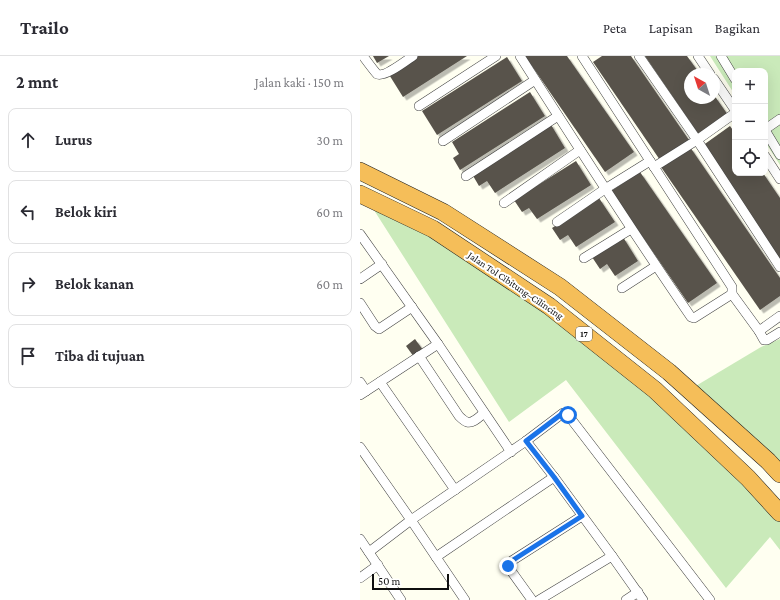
<!DOCTYPE html>
<html lang="id">
<meta charset="utf-8">
<style>
:root{--surface:#fff;--page:#f2f2f3;--text:#2b2b33;--muted:#7c7c81;--line:#e1e1e2}
body{margin:0;font-family:"Crimson Pro",serif;background:var(--page);color:var(--text)}
.controls{position:absolute;right:12px;top:12px;display:grid;overflow:hidden;border-radius:8px;box-shadow:0 4px 16px #0002}
.controls button{width:36px;height:36px;display:grid;place-items:center;padding:0;border:0;border-bottom:1px solid var(--line);background:var(--surface);color:var(--text);font:20px sans-serif}
.compass{position:absolute;left:324px;top:12px;width:36px;height:36px;border-radius:50%;background:var(--surface);box-shadow:0 4px 16px #0002;rotate:321deg}
.scale{position:absolute;left:12px;bottom:10px;width:77px;box-sizing:border-box;padding-left:4px;border:2px solid #0f0f0f;border-top:0;font-size:11px;line-height:14px;white-space:nowrap;color:#0f0f0f;-webkit-text-stroke:3px #fff;paint-order:stroke}
.stop{position:absolute;width:12px;height:12px;margin:-9px;border:3px solid #1a73e8;border-radius:50%;background:#fff}
.stop.end{background:#1a73e8;border-color:#fff;box-shadow:0 1px 4px #0008}
.list{margin:0;padding:0;list-style:none}
h2{display:flex;justify-content:space-between;align-items:center;height:52px;margin:0;padding:0 16px;font-size:17px}
h2 small{font-size:13px;font-weight:400;color:var(--muted)}
.list li{display:grid;grid-template-columns:26px 1fr auto;gap:12px;align-items:center;box-sizing:border-box;height:64px;margin:0 8px 8px;padding:0 8px;border:1px solid var(--line);border-radius:8px}
.list b{display:block;font-size:15px;white-space:nowrap}
.list em{font-size:13px;font-style:normal;color:var(--muted)}
.icon{flex:none;width:22px;height:22px;fill:none;stroke:currentColor;stroke-width:2;stroke-linecap:round;stroke-linejoin:round}
.map{position:relative;flex:none;width:420px;height:544px;overflow:hidden}
header{display:flex;align-items:center;gap:24px;box-sizing:border-box;height:56px;padding:0 20px;background:var(--surface);border-bottom:1px solid var(--line)}
header strong{font-size:19px}
nav{display:flex;gap:22px;margin-inline-start:auto;font-size:14px}
main{display:flex}
aside{flex:1;background:var(--surface)}
.map>svg:first-child{display:block}
</style>
<header>
<strong>Trailo</strong>
<nav><a>Peta</a><a>Lapisan</a><a>Bagikan</a></nav>
</header>
<main>
<aside>
<h2>2 mnt<small>Jalan kaki · 150 m</small></h2>
<ul class="list">
<li><svg class="icon" aria-label="ahead" viewBox="0 0 24 24"><path d="M12 20V5M6 11l6-6 6 6"/></svg><div><b>Lurus</b></div><em>30 m</em></li>
<li><svg class="icon" aria-label="left" viewBox="0 0 24 24"><path d="M17 20v-9H6M10 6l-5 5 5 5"/></svg><div><b>Belok kiri</b></div><em>60 m</em></li>
<li><svg class="icon" aria-label="right" viewBox="0 0 24 24"><path d="M7 20v-9h11M14 6l5 5-5 5"/></svg><div><b>Belok kanan</b></div><em>60 m</em></li>
<li><svg class="icon" aria-label="arrive" viewBox="0 0 24 24"><path d="M6 21V4h12l-3 4 3 4H6"/></svg><div><b>Tiba di tujuan</b></div></li>
</ul>
</aside>
<div class="map">
<svg width="420" height="544" viewBox="0 0 420 544">
<defs>
<filter id="shadow"><feDropShadow dx="3.5" dy="3.5" stdDeviation="0" flood-color="#0004"/></filter>
</defs>
<rect width="100%" height="100%" fill="#fffff1"/>
<!-- green -->
<g fill="#caeaba">
<polygon points="350,0 420,0 420,109 405,86 405,15 375,15 375,39"/>
<polygon points="5,140 189,250 420,457 420,494 410,481 366,532 206,324 149,366"/>
<polygon points="420,283 420,418 329,334 401,291"/>
</g>
<!-- building -->
<g fill="#58534b" filter="url(#shadow)">
<polygon points="13,0 29,0 17,7"/>
<polygon points="55,0 107,0 43,41 28,17"/>
<polygon points="165,0 207,0 274,96 245,116"/>
<polygon points="242,0 271,0 329,84 300,104 233,6"/>
<polygon points="285,0 327,0 340,18 330,18 330,42 354,42 354,39 368,59 339,79"/>
<polygon points="147,1 162,25 77,79 62,55"/>
<polygon points="170,36 185,60 100,114 93,102 99,98 92,86"/>
<polygon points="190,67 205,92 135,137 127,125 119,130 112,118"/>
<polygon points="370,70 375,77 375,117 403,117 420,142 420,203 342,90"/>
<polygon points="330,91 420,222 420,240 400,254 301,111"/>
<polygon points="216,105 231,129 177,163 169,152 162,156 154,144"/>
<polygon points="280,116 357,227 328,247 251,135"/>
<polygon points="239,142 255,166 216,191 208,179 200,184 192,172"/>
<polygon points="263,181 278,205 255,220 247,208 240,213 232,201"/>
<polygon points="55,283 63,294 54,301 46,290"/>
</g>
<g fill="none" stroke-linecap="round" stroke-linejoin="round">
<defs>
<g id="minor">
<path d="M3,0C6,4 14,15 17,18C24,22 47,4 53,0"/>
<path d="M160,0C216,88 272,175 331,261L334,262L372,238"/>
<polyline points="222,0 372,231 372,238 399,275 404,284 407,284 420,276"/>
<polyline points="279,0 337,84 420,211"/>
<polyline points="338,0 350,18"/>
<polyline points="361,0 375,23"/>
<polyline points="354,23 375,54"/>
<polyline points="59,50 136,0"/>
<polyline points="405,72 407,72 420,63"/>
<polyline points="405,74 420,99"/>
<polyline points="83,85 175,24"/>
<polyline points="405,100 420,123"/>
<polyline points="294,111 337,84 375,57"/>
<polyline points="106,120 198,60"/>
<polyline points="144,147 220,94"/>
<polyline points="197,166 245,133 290,105"/>
<polyline points="0,178 78,288 151,396"/>
<polyline points="224,202 271,173"/>
<polyline points="0,223 22,208"/>
<polyline points="262,232 296,210"/>
<polyline points="0,247 15,270 19,273 52,251"/>
<polyline points="399,275 420,260"/>
<path d="M59,300L99,360C101,362 104,365 107,366C113,368 120,360 124,357"/>
<polyline points="0,326 6,335"/>
<polyline points="20,326 95,434"/>
<polyline points="0,339 78,288"/>
<polyline points="166,385 194,421 252,500 283,544"/>
<polyline points="0,391 51,464 105,544"/>
<polyline points="0,483 41,544"/>
<polyline points="9,496 51,464 166,385 203,357 205,357 208,359 350,544"/>
<polyline points="76,501 194,421"/>
<polyline points="0,522 18,509"/>
<polyline points="172,544 149,512 149,509 150,506 222,460"/>
<polyline points="179,544 252,500"/>
<polyline points="266,544 278,536"/>
</g>
<g id="motorway">
<polyline points="0,115 83,156 200,231 309,316 408,405 420,418"/>
<polyline points="0,138 73,173 189,250 295,334 388,422 420,457"/>
</g>
</defs>
<!-- minor casing -->
<use href="#minor" stroke="#424242" stroke-width="10"/>
<!-- motorway casing -->
<use href="#motorway" stroke="#202020" stroke-width="18"/>
<!-- minor -->
<use href="#minor" stroke="#fff" stroke-width="9"/>
<!-- motorway -->
<use href="#motorway" stroke="#f5be59" stroke-width="17"/>
</g>
<g fill="none" stroke-linecap="round" stroke-linejoin="round">
<!-- route -->
<polyline stroke="#1a73e8" stroke-width="5" points="148,510 150,506 222,460 194,421 166,385 203,357 205,357 208,359"/>
</g>
<g text-anchor="middle" stroke-width="4" stroke-linejoin="round" paint-order="stroke">
<!-- shield labels -->
<rect fill="#fff" stroke="#575757" stroke-width="1" x="216" y="271" width="16" height="14" rx="3"/>
<g font-size="9" font-weight="bold" fill="#0f0f0f">
<text x="224" y="281">17</text>
</g>
<!-- street labels -->
<g font-size="10" fill="#0f0f0f" stroke="#fff">
<text transform="translate(156 229) rotate(34)" y="4">Jalan Tol Cibitung–Cilincing</text>
</g>
</g>
</svg>
<div class="controls">
<button>+</button>
<button>−</button>
<button><svg class="icon" aria-label="locate" viewBox="0 0 24 24"><circle cx="12" cy="12" r="6"/><path d="M12 2v4M12 18v4M2 12h4M18 12h4"/></svg></button>
</div>
<svg class="compass" viewBox="-18 -18 36 36"><path d="M0-13l5 13h-10z" fill="#e53935"/><path d="M0 13l5-13h-10z" fill="#7c7c81"/></svg>
<div class="scale">50 m</div>
<div class="stop" style="left:208px;top:359px"></div>
<div class="stop end" style="left:148px;top:510px"></div>
</div>
</main>
